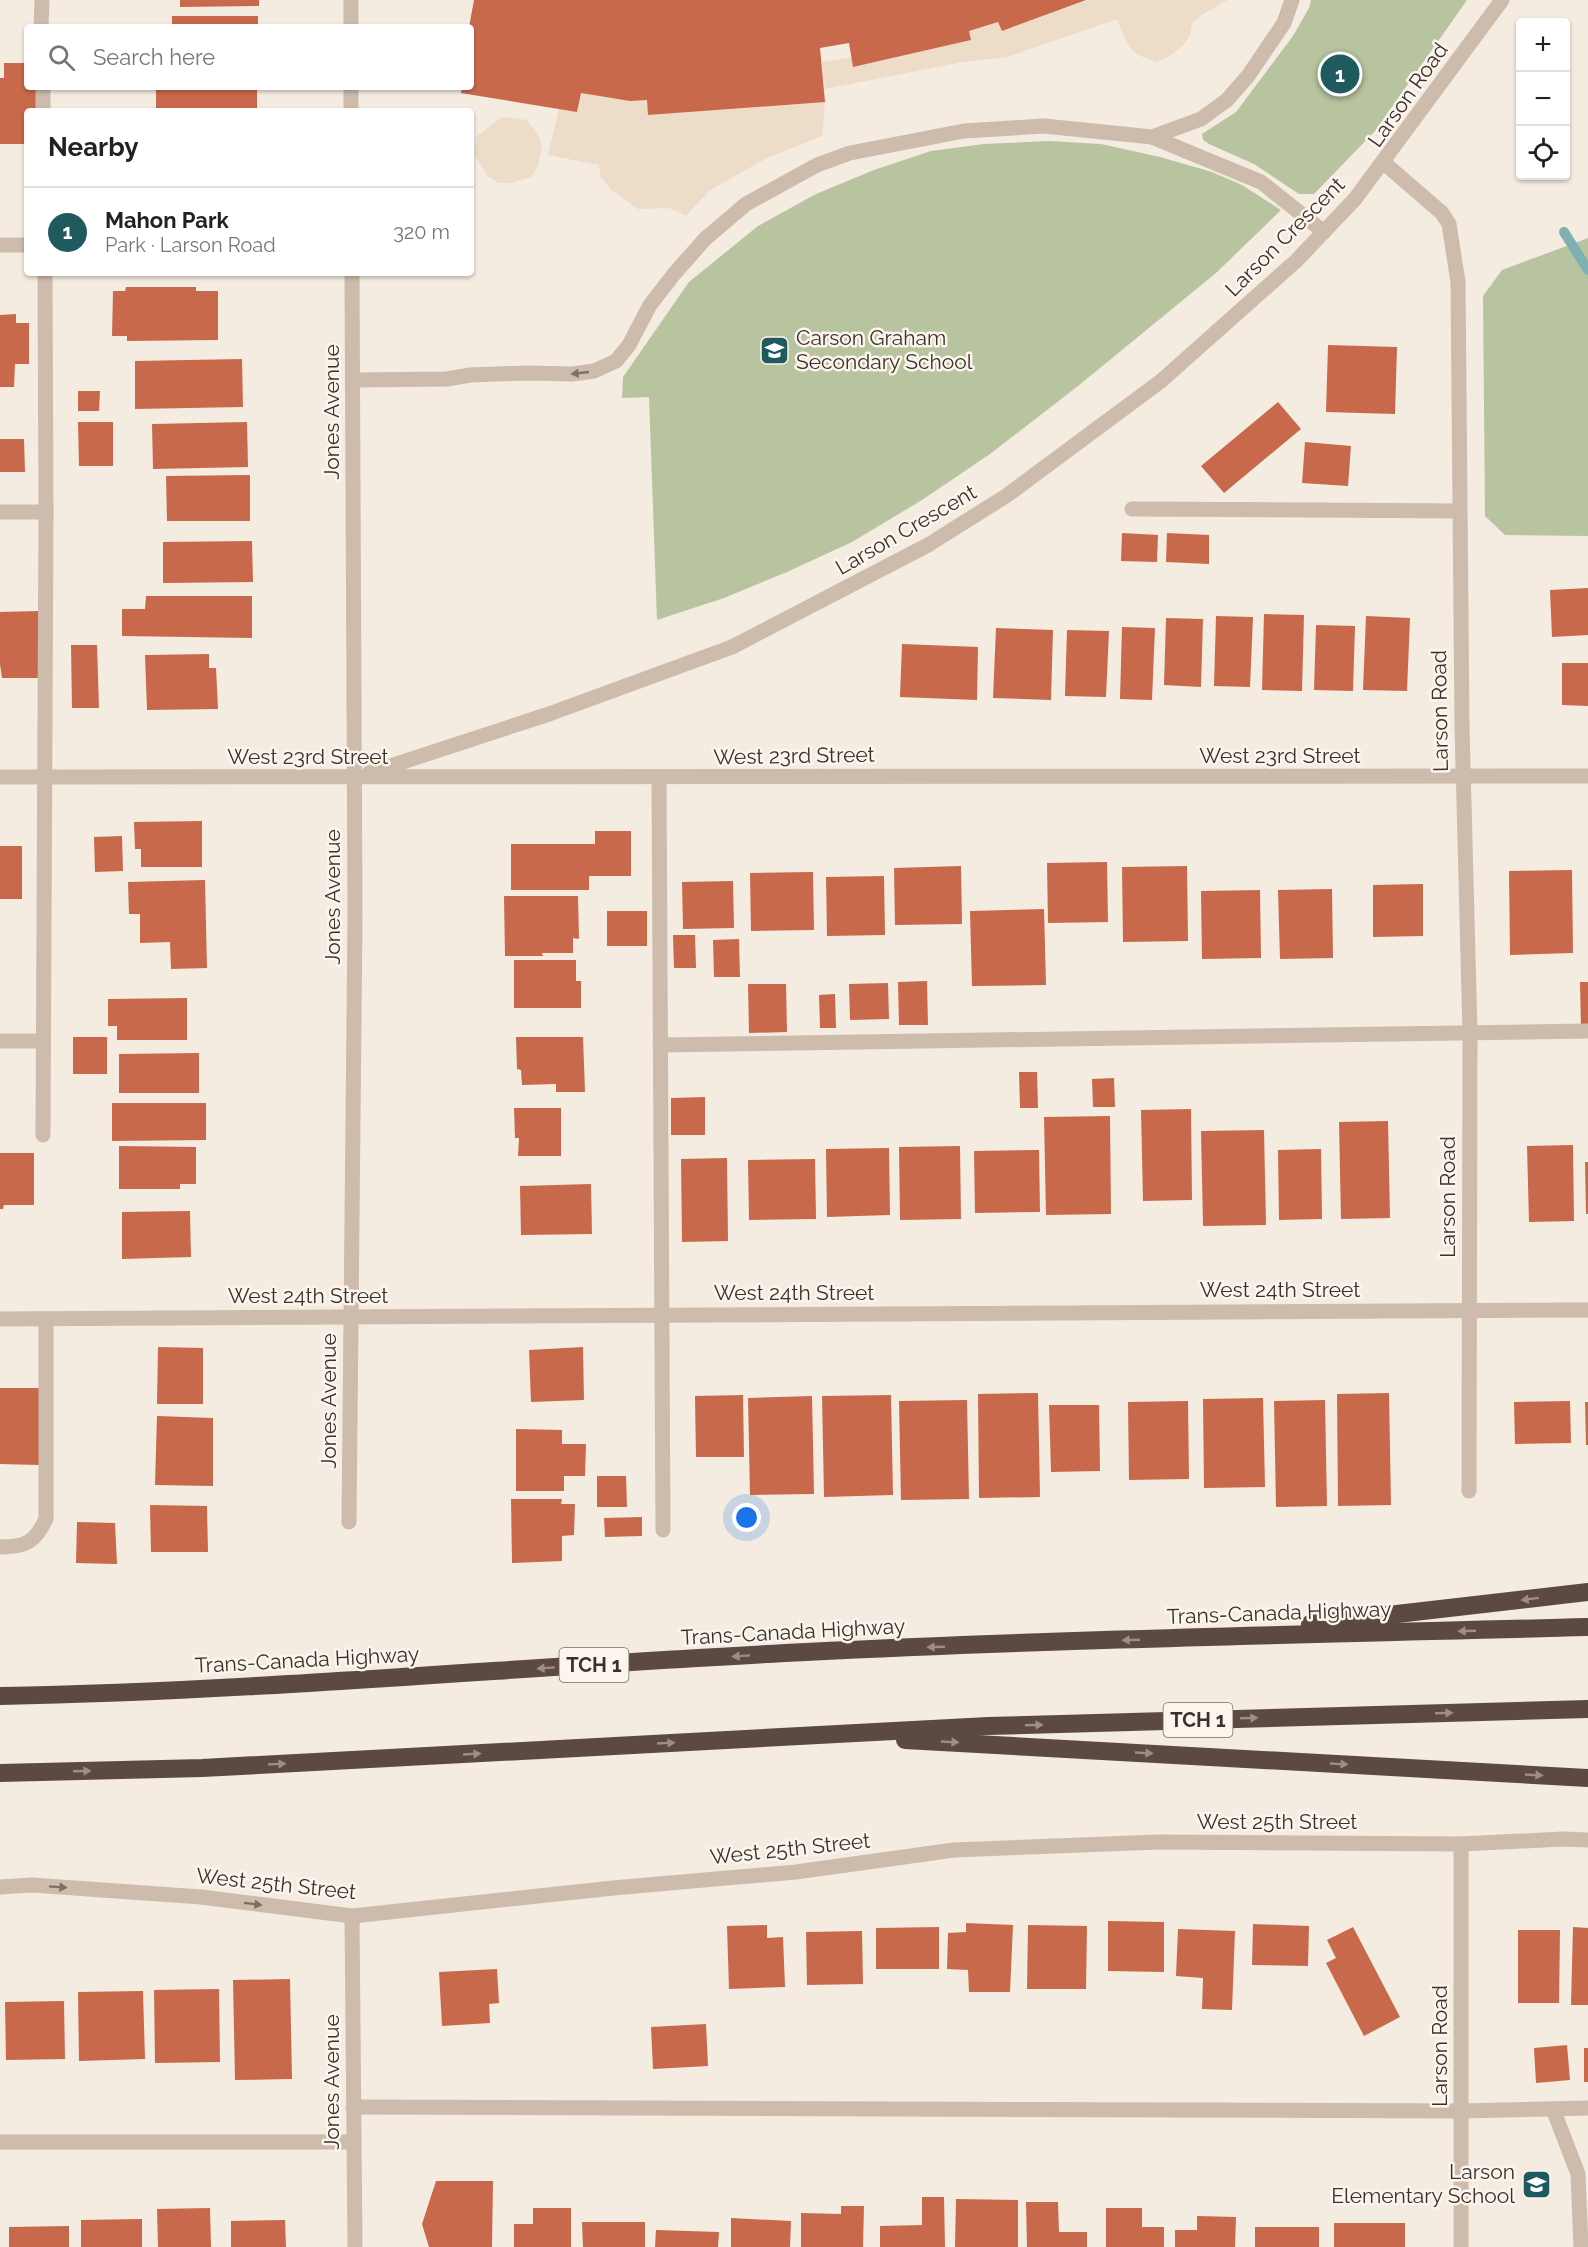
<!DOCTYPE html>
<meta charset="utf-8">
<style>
:root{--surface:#fff;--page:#f6f6f6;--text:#222;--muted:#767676;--line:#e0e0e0;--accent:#1f5a5e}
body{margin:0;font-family:Raleway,sans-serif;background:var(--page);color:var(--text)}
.controls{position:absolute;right:18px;top:18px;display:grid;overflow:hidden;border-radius:6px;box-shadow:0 2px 4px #0004}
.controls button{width:54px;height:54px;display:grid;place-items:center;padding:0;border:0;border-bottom:2px solid var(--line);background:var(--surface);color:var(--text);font:30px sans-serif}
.you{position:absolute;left:747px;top:1518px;width:21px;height:21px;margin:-15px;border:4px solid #fff;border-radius:50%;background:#1a73e8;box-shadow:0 0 0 9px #1a73e833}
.badge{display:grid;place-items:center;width:39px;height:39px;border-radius:50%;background:var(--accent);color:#fff;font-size:20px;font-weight:700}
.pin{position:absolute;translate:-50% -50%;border:3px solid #fff;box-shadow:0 2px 6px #0006}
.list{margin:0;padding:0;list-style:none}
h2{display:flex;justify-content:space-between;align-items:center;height:78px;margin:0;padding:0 24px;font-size:26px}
h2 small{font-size:20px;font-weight:400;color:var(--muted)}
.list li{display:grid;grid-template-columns:39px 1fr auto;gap:18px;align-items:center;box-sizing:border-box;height:90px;padding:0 24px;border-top:2px solid var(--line)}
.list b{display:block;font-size:22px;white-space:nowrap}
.list p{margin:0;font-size:20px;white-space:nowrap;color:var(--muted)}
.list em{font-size:20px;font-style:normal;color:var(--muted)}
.icon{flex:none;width:33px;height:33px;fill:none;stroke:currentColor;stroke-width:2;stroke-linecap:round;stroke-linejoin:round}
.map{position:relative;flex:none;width:1588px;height:2247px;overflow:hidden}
.search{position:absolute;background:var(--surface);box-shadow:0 2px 4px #0004;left:24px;top:24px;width:450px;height:66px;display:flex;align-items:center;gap:15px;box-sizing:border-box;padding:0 21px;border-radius:6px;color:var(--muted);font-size:22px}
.panel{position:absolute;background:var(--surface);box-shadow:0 2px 4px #0004;left:24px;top:108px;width:450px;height:168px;border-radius:6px}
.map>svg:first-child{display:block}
</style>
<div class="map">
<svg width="1588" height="2247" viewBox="0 0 1588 2247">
<rect width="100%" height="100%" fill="#f4ebe1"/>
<!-- green -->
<g fill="#b8c4a0">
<polygon points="1311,0 1467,0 1375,131 1314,194 1299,194 1254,164 1209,144 1203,140 1202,134 1236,112 1293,36 1309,8"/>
<polygon points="1049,141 1101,144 1160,157 1212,172 1242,185 1281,210 1216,273 1078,386 990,454 922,500 852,542 787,572 724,598 657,620 649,397 622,398 623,377 689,282 758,226 816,194 874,170 931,151 984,144"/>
<polygon points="1588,238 1588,536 1505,535 1485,516 1483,296 1502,270"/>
</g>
<!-- plaza -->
<g fill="#ecdcc8">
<polygon points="1087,0 1227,0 1200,16 1192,23 1190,36 1184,44 1171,55 1157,62 1138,55 1131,49 1126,41 1117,19 1007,57 962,62 825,89 822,62 852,57 854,67 971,40 969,31 998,22 1002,31"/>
<polygon points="581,93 630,101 647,100 649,115 825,102 822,136 765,159 709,191 686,216 669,208 638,209 611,190 601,177 599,165 548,155 559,109 577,112"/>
<polygon points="502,117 527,120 538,135 542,147 538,166 531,177 512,183 499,183 488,177 474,154 477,136"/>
</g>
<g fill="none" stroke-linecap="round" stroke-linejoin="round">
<!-- stream -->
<polyline stroke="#7fb0b2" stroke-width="10" points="1564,232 1588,270"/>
</g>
<!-- building -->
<g fill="#c8694b">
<polygon points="180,0 259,0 259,6 180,7"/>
<polygon points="474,0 1086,0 1002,31 998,22 969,31 971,40 853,67 849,43 820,48 825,102 648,115 647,100 630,101 581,93 577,112 461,93 462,87 471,87 471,27 469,27"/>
<rect x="172" y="16" width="86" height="11"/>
<polygon points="4,63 27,63 27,87 39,87 38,111 27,111 27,144 0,144 0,78 4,78"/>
<rect x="156" y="87" width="101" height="24"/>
<polygon points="126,287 196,287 196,291 218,291 218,340 127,341 127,336 112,336 113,291 125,291"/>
<polygon points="16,314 16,323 29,323 29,364 15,364 14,387 0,387 0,315"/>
<polygon points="1328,345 1397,347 1395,414 1326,412"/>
<polygon points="242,359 243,407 135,409 135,361"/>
<polygon points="78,391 100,391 99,411 78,411"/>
<polygon points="1278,402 1301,429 1224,493 1201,466"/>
<polygon points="78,422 113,422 113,466 79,466"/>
<polygon points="247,422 248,467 153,469 152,424"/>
<polygon points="0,439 24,439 25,472 0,472"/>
<polygon points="1305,442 1351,446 1348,486 1302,483"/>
<polygon points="250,475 250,521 167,521 166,476"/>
<polygon points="1122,533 1158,535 1157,562 1121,561"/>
<polygon points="1167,533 1209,535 1209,564 1166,562"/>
<polygon points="252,541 253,582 163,583 163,542"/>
<polygon points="1588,588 1588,635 1552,637 1550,590"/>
<polygon points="146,596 252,596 252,638 122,636 122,609 145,609"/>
<polygon points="40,611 42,678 2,678 0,664 0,612"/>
<polygon points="1264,614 1304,615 1302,691 1262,690"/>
<polygon points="1216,616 1253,617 1250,687 1214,686"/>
<polygon points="1366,616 1410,618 1407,691 1363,690"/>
<polygon points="1166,618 1203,619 1201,687 1164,685"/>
<polygon points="1316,625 1355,626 1353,691 1314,690"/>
<polygon points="1122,627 1155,628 1152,700 1120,699"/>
<polygon points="996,628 1053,630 1051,700 993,698"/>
<polygon points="1067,630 1109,631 1106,697 1065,696"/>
<polygon points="902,644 978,647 977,700 900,697"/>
<polygon points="71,645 97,645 99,708 72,708"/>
<polygon points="209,654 209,668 216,668 218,709 147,710 145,655"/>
<polygon points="1562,663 1588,663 1588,706 1562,705"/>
<polygon points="202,821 202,867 141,867 141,849 135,849 134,822"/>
<polygon points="595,831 631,831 631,876 589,876 589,890 511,890 511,844 595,844"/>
<polygon points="122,836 123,871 95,872 94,837"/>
<rect x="0" y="846" width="22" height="53"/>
<polygon points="1107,862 1108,922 1048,923 1047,863"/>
<polygon points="961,866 962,924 895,925 894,868"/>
<polygon points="1187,866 1188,941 1123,942 1122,867"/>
<polygon points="1572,870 1573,953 1510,955 1509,871"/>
<polygon points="813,872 814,930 751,931 750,873"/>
<polygon points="884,876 885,935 827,936 826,877"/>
<polygon points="205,880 207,968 171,969 170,942 140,943 140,914 129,914 128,882"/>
<polygon points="733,881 734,928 683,929 682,882"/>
<polygon points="1423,884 1423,936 1373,937 1373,885"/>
<polygon points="1332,889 1333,958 1280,959 1278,890"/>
<polygon points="1260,890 1261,958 1202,959 1201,891"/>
<polygon points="504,896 578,896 579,939 573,938 573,953 542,953 543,956 505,956"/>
<polygon points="1044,909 1046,985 972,986 970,911"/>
<rect x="607" y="911" width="40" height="35"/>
<polygon points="673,935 695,935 696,968 674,968"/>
<polygon points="739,939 740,977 714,977 713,940"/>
<polygon points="514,960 576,960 576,981 581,981 581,1008 514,1008"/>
<polygon points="927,981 928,1025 899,1025 898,982"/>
<polygon points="1580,982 1588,982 1588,1027 1581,1028"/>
<polygon points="888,983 889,1019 850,1020 849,984"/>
<polygon points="748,984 786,984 787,1032 749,1033"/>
<polygon points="835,994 836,1028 820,1028 819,995"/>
<polygon points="187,998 187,1040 117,1040 117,1026 108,1026 108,999"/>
<rect x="73" y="1037" width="34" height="37"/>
<polygon points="516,1037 583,1037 585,1092 556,1092 556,1084 522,1085 521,1070 517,1069"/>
<polygon points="199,1053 199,1093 119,1093 119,1054"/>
<polygon points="1019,1072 1037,1072 1038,1108 1020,1108"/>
<polygon points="1114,1078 1115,1107 1093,1107 1092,1079"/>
<polygon points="705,1097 705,1135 671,1135 671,1098"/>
<polygon points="112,1103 206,1103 206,1140 112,1141"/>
<polygon points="514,1108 561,1108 561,1156 518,1156 519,1138 515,1138"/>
<polygon points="1191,1109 1192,1200 1143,1201 1141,1110"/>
<polygon points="1110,1116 1111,1214 1046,1215 1044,1117"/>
<polygon points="1388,1121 1390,1218 1341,1219 1339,1122"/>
<polygon points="1264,1130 1266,1225 1203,1226 1201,1131"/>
<polygon points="1573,1145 1574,1221 1529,1222 1527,1146"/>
<polygon points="119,1146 196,1147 196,1184 180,1184 180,1189 119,1189"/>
<polygon points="960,1146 961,1219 900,1220 899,1147"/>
<polygon points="889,1148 890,1215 827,1217 826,1149"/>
<polygon points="1321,1149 1322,1219 1279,1220 1278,1150"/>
<polygon points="1039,1150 1040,1212 975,1213 974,1151"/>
<polygon points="0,1153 34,1153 34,1205 4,1205 3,1209 0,1209"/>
<polygon points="727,1158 728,1241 682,1242 681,1159"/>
<polygon points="815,1159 816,1219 749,1220 748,1160"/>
<polygon points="1585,1162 1588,1162 1588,1214 1586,1214"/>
<polygon points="591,1184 592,1234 521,1235 520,1186"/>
<polygon points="190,1211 191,1257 122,1259 122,1212"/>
<polygon points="158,1347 203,1348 203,1404 157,1404"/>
<polygon points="583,1347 584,1400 531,1402 529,1350"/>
<polygon points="0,1388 39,1388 39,1465 0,1464"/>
<polygon points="1038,1393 1040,1497 979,1498 978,1394"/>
<polygon points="1389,1393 1391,1505 1338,1506 1337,1394"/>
<polygon points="743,1395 744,1457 696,1457 695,1396"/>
<polygon points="891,1395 893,1495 824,1497 822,1396"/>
<polygon points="812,1396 814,1494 750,1495 748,1398"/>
<polygon points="1263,1398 1265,1487 1204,1488 1203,1399"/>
<polygon points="967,1400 969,1499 901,1500 899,1401"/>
<polygon points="1325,1400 1327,1506 1276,1507 1274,1401"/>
<polygon points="1188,1401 1189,1479 1129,1480 1128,1402"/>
<polygon points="1570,1401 1571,1443 1515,1444 1514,1402"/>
<polygon points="1585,1402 1588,1402 1588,1445 1586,1445"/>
<polygon points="1049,1405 1099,1405 1100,1471 1051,1472"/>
<polygon points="157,1416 213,1418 213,1486 155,1485"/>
<polygon points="516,1429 562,1430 562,1444 586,1444 585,1476 564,1476 564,1491 516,1491"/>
<polygon points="597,1476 626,1476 627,1507 597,1507"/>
<polygon points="511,1499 562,1499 561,1504 575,1504 574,1535 562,1536 562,1561 512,1563"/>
<polygon points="150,1505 207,1506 208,1552 151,1552"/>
<polygon points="642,1517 642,1536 605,1537 604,1518"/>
<polygon points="77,1522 115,1523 117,1564 76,1563"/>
<polygon points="1108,1921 1164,1922 1164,1972 1108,1971"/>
<polygon points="966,1923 1013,1925 1010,1992 969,1992 968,1970 947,1969 948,1933 966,1932"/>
<polygon points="1253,1924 1309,1926 1308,1966 1252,1965"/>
<polygon points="767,1925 767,1938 783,1937 785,1987 729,1989 727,1926"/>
<polygon points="1028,1925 1087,1926 1086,1989 1027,1989"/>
<polygon points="939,1927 939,1969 876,1969 876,1928"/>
<polygon points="1353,1927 1400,2017 1364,2036 1326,1963 1336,1958 1327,1940"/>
<polygon points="1573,1927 1588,1928 1588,2005 1571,2005"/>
<polygon points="1178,1929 1235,1931 1232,2010 1202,2009 1203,1978 1176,1976"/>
<polygon points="1518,1930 1560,1930 1559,2003 1518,2003"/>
<polygon points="862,1931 863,1984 807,1985 806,1932"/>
<polygon points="497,1969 499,2003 489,2004 490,2023 442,2026 439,1972"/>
<polygon points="290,1979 292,2079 235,2080 233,1980"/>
<polygon points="219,1989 220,2062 155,2063 154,1990"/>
<polygon points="143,1991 145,2059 79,2061 78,1992"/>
<polygon points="64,2001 65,2059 6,2060 5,2002"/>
<polygon points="706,2024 708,2066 653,2069 651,2027"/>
<polygon points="1567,2045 1570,2080 1536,2083 1534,2048"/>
<rect x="1584" y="2048" width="4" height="34"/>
<polygon points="436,2181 493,2181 492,2247 429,2247 422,2224"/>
<polygon points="922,2197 944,2197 945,2247 880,2247 880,2226 922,2225"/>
<polygon points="956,2199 1018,2200 1018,2247 955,2247"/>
<polygon points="1026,2202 1058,2202 1059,2232 1087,2232 1087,2247 1027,2247"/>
<polygon points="841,2206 864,2206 863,2247 801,2247 801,2213 841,2214"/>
<polygon points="210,2208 211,2247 158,2247 157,2209"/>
<polygon points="533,2208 571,2208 571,2247 514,2247 514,2224 533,2224"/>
<polygon points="1106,2208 1142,2208 1142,2227 1164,2227 1164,2247 1106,2247"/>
<polygon points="1197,2216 1236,2217 1235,2247 1175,2247 1175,2230 1197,2230"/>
<polygon points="731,2218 791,2221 790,2247 731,2247"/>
<polygon points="142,2219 142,2247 81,2247 81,2220"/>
<polygon points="285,2220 286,2247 231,2247 231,2221"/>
<polygon points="582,2222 645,2222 645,2247 583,2247"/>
<rect x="1334" y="2223" width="71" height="24"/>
<polygon points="69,2226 69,2247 9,2247 9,2227"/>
<rect x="1255" y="2227" width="64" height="20"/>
<polygon points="656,2230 719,2232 718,2247 655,2247"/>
</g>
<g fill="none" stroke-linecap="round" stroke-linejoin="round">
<!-- service -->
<g stroke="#cdbbac" stroke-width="15">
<polyline points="41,27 42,0"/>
<polyline points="43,87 43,111"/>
<polyline points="1152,137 1201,119 1227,100 1248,76 1284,23 1292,0"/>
<polyline points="354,380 447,379 470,375 527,373 573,374 594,371 616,361 629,345 650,305 674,274 705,239 746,204 817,165 850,153 964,131 1044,126 1152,137 1261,182 1324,232"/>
<polyline points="1132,509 1459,511"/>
<polyline points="0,512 46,512 45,273"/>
<polyline points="659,778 663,1530"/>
<polyline points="0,1041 42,1041"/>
<polyline points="660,1045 1588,1031"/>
<polyline points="43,1135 46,512"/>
<path d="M0,1547C26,1547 35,1542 46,1519V1319"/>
<polyline points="353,2107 1461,2111 1588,2108"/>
<polyline points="1553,2109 1578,2174 1581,2247"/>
<polyline points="0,2142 354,2142"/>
</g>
<!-- minor -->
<g stroke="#cdbbac" stroke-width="15">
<polyline points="351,0 351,27"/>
<polyline points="351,87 351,111"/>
<polyline points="1383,162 1442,213 1449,224 1458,282 1462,726 1470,1033 1469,1491"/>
<polyline points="0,245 27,245"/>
<polyline points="0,1319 1588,1310"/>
<polyline points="349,1522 355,917 352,273"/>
<polyline points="0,1887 32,1885 201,1897 352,1916 613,1888 796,1872 954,1850 1158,1842 1461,1844 1563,1839 1588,1840"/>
<polyline points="352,1916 355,2247"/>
<polyline points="1461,2247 1461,1844"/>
</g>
<!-- tertiary -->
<g stroke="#cdbbac" stroke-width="15">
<polyline points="369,773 549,714 732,647 928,545 1006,496 1161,381 1296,261 1355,199 1502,0"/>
<polyline points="0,777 1588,776"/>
</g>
<!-- motorway -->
<g stroke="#5c4a42" stroke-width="18">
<polyline points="1310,1624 1588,1592"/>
<path d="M0,1696C269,1691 537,1665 806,1652C1066,1639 1327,1634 1588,1627"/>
<polyline points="905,1740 1588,1778"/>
<polyline points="0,1773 202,1768 988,1726 1588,1709"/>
</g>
</g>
<!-- one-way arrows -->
<defs><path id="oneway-solid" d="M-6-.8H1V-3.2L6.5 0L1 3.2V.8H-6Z" transform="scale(1.5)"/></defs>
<g fill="#7d6f65">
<use href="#oneway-solid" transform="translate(580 373) rotate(174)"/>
<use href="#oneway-solid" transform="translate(58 1887) rotate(4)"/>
<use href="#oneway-solid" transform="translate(253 1904) rotate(7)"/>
</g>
<g fill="#9c8e87">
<use href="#oneway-solid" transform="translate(1530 1599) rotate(173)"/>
<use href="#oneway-solid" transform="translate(1467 1631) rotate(178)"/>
<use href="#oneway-solid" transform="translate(1131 1640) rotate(178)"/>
<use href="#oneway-solid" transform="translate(936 1647) rotate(178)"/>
<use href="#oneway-solid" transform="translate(741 1656) rotate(176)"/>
<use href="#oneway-solid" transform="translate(546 1668) rotate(176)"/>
<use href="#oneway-solid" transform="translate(1444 1713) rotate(-2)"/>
<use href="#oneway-solid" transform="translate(1249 1718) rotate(-2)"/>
<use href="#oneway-solid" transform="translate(1034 1725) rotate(-2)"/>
<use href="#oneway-solid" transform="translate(950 1742) rotate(3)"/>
<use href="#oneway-solid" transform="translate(666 1743) rotate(-3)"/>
<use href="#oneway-solid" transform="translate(1144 1753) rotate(3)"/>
<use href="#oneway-solid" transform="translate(472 1754) rotate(-3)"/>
<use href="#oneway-solid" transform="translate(277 1764) rotate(-3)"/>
<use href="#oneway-solid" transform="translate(1339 1764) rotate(3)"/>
<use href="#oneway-solid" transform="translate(82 1771) rotate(-2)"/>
<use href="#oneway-solid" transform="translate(1534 1775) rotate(3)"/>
</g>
<!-- icons -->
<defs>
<symbol id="school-square" viewBox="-11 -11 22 22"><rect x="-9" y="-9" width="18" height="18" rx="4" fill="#1f5a5e" stroke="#fbf5ee"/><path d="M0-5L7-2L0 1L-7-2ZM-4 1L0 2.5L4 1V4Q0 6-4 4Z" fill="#fff"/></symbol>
</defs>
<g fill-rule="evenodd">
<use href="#school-square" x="758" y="334" width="33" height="33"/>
<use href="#school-square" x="1520" y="2168" width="33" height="33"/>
</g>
<g text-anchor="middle" stroke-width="5" stroke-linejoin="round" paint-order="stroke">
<!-- shield labels -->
<g fill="#fbf5ee" stroke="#756b66" stroke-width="1.5">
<rect x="559.5" y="1648" width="69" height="34" rx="4.5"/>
<rect x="1163.5" y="1703" width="69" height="34" rx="4.5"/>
</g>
<g font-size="20" font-weight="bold" fill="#3b302b">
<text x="594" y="1672">TCH 1</text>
<text x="1198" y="1727">TCH 1</text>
</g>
<!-- street labels -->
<g font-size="21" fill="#3b302b" stroke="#fbf5ee">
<text transform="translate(1408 95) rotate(-55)" y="7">Larson Road</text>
<text transform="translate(1285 237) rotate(-45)" y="7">Larson Crescent</text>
<text transform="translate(332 412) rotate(-90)" y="7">Jones Avenue</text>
<text transform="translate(906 530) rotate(-30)" y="7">Larson Crescent</text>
<text transform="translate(1440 711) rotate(-91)" y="7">Larson Road</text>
<text transform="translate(794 756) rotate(-1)" y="7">West 23rd Street</text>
<text x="1280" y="763">West 23rd Street</text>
<text x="308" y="764">West 23rd Street</text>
<text transform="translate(333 897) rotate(-90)" y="7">Jones Avenue</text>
<text transform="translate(1448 1197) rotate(-90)" y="7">Larson Road</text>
<text x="1280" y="1297">West 24th Street</text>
<text x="794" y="1300">West 24th Street</text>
<text x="308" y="1303">West 24th Street</text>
<text transform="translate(329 1401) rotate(-90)" y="7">Jones Avenue</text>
<text transform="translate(1279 1613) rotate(-2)" y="7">Trans-Canada Highway</text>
<text transform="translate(793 1632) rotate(-3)" y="7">Trans-Canada Highway</text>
<text transform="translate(307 1660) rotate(-3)" y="7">Trans-Canada Highway</text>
<text x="1277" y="1829">West 25th Street</text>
<text transform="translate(790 1849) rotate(-6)" y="7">West 25th Street</text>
<text transform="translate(276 1884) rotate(6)" y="7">West 25th Street</text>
<text transform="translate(1440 2046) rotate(-90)" y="7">Larson Road</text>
<text transform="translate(332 2082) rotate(-90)" y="7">Jones Avenue</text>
</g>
<!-- poi labels -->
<g font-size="21" fill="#3b302b" stroke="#fbf5ee" text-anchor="start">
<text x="796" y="345">Carson Graham<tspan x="796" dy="24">Secondary School</tspan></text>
<text x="1515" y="2179" text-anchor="end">Larson<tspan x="1515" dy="24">Elementary School</tspan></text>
</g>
</g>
</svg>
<div class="controls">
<button>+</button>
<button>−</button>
<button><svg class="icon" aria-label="locate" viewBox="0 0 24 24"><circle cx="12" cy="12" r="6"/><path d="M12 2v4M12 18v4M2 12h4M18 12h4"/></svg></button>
</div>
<div class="you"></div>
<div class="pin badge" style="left:1340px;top:74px">1</div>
<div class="search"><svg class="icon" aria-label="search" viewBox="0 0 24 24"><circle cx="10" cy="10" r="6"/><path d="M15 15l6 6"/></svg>Search here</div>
<section class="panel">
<h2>Nearby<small></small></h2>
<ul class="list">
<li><span class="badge">1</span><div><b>Mahon Park</b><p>Park · Larson Road</p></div><em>320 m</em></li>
</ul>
</section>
</div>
